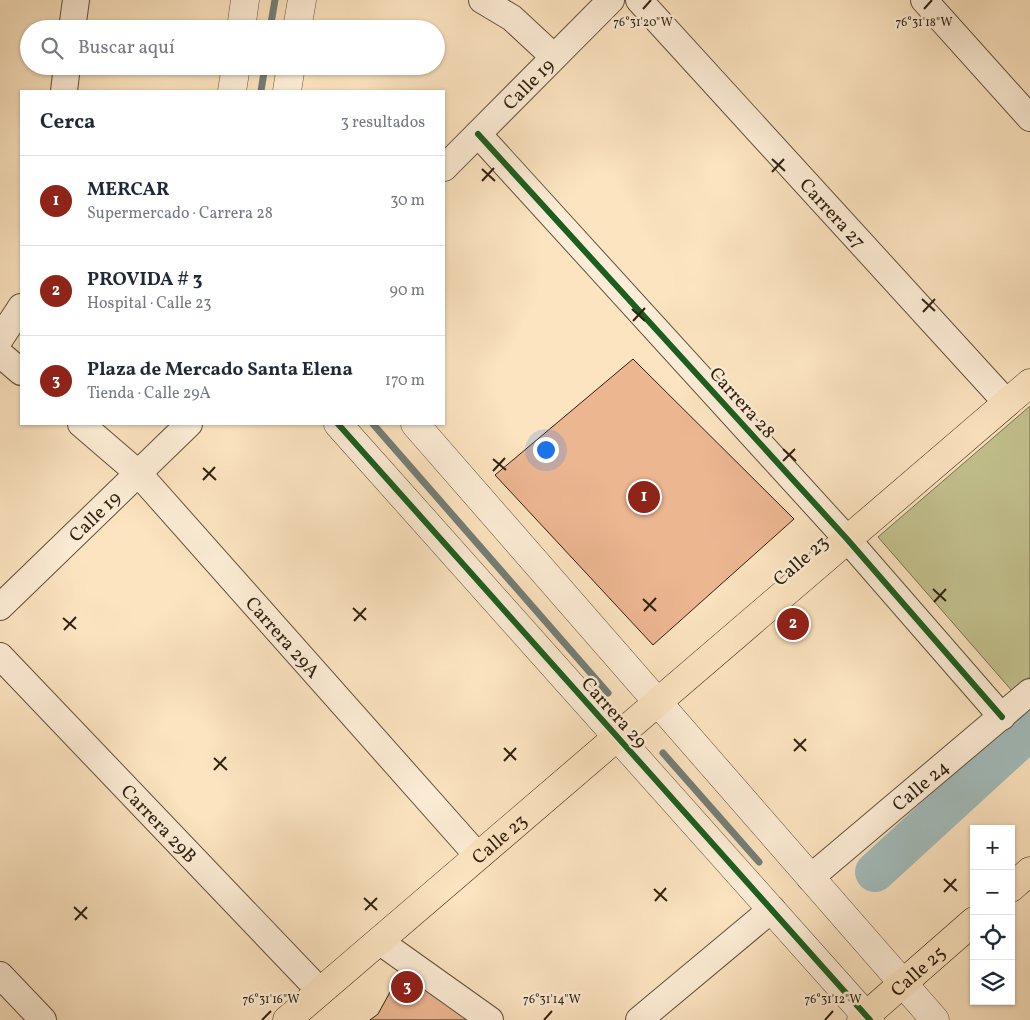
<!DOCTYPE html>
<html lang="es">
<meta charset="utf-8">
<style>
:root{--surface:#fff;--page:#f2f2f3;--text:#1f2937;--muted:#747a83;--line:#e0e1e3;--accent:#8f2418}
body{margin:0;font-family:Vollkorn,serif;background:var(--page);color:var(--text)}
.controls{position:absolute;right:15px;bottom:15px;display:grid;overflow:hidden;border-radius:0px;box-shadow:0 1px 4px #0004}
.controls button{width:45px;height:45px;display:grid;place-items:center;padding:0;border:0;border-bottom:1px solid var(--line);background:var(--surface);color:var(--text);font:25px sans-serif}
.you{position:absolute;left:545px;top:449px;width:18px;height:18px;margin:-12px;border:4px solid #fff;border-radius:50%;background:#1a73e8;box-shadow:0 0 0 8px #1a73e833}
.badge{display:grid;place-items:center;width:32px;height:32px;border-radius:50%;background:var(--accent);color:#fff;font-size:16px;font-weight:700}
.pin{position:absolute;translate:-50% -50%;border:2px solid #fff;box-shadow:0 1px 5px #0006}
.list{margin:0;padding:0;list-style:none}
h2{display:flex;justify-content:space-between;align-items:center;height:65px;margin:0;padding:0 20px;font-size:21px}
h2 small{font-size:16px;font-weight:400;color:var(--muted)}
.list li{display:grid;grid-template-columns:32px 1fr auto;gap:15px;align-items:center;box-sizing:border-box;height:90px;padding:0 20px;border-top:1px solid var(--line)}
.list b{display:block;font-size:19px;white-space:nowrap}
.list p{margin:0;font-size:16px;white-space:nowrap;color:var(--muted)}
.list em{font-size:16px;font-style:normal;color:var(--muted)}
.icon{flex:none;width:28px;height:28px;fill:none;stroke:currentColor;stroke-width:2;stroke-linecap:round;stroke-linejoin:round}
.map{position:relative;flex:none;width:1030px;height:1020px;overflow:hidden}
.search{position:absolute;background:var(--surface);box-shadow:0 1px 4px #0004;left:20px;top:20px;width:425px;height:55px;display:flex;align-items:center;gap:12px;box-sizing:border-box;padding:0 18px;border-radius:28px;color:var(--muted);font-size:19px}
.panel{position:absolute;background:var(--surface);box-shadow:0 1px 4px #0004;left:20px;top:90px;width:425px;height:335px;border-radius:0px}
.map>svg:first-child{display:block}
</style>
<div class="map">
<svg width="1030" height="1020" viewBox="0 0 1030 1020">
<rect width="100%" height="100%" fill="#fce4c0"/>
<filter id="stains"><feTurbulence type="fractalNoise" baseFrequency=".004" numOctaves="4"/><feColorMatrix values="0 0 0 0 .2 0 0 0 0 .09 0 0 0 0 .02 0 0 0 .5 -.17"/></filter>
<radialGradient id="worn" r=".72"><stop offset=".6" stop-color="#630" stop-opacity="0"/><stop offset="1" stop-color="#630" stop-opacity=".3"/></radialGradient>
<!-- green -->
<polygon fill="#c3c28f" stroke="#787150" points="1030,406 1030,677 1013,692 878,537"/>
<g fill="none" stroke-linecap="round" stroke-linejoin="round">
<!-- stream -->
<g stroke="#747e77" stroke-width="7">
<polyline points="270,29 275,0"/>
<polyline points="261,91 265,66"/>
<polyline points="373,424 608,693"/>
<polyline points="663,753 759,862"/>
</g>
<!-- river -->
<polyline stroke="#a2bcbb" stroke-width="40" points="875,872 1030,730"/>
</g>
<!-- building -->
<g fill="#ecb691" stroke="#2e2010">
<polygon points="633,359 794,519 653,645 495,475"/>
<polygon points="401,972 469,1020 370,1020 378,1014"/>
</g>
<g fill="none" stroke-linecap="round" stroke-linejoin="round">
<defs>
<g id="minor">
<polyline points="482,0 512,18 554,57"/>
<path id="s1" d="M639,0L1007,403"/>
<polyline points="924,0 1030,118"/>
<polyline points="72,29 76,0"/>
<polyline points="64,91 67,66"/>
<polyline points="478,134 847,539 1002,717"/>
<path id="s2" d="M444,168L611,0"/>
<polyline points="0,339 21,307"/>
<polyline points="0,354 21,372"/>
<path id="s3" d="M81,424L138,473L478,856"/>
<path id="s4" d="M0,607L189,424"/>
<path id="s5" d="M0,656L320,991"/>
<path id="s6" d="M810,878L1030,692"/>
<polyline points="379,941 490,1020"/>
<polyline points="0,975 43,1020"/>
<polyline points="639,1020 772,909"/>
</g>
<g id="tertiary">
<polyline points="241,29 245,0"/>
<polyline points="297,29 302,0"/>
<polyline points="232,91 236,66"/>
<polyline points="287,91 291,66"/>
<polyline points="338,424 870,1020"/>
<polyline points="415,424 935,1020"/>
</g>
<g id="primary">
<polyline points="1011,888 1030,871"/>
<path id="s7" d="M287,1020L1030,383"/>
<path id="s8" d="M861,1020L974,921"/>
</g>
</defs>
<!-- minor casing -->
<use href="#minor" stroke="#62513c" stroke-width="28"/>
<!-- tertiary casing -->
<use href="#tertiary" stroke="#62513c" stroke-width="29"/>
<!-- primary casing -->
<use href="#primary" stroke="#2e2010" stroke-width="29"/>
<!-- minor -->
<use href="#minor" stroke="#fdedd6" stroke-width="26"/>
<!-- tertiary -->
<use href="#tertiary" stroke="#fdedd6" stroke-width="28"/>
<!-- primary -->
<use href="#primary" stroke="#fce4c0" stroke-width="28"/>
<defs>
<g id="cycleway">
<polyline points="478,134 847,539 1002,717"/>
<polyline points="338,424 870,1020"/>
</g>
</defs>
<!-- cycleway casing -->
<use href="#cycleway" stroke="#fdedd6" stroke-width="9"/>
<!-- cycleway -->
<use href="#cycleway" stroke="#1b5e20" stroke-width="6"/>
</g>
<!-- ticks -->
<path fill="none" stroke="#2e2010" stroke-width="2" d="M643,9L651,0M924,9L932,0M772,159L785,171M482,169L495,181M772,172L784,159M482,181L494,168M922,299L935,311M632,309L645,321M923,312L935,299M633,321L645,308M783,449L796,461M493,459L506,470M783,461L795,449M203,468L216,480M493,471L505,458M203,480L215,467M933,589L946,601M643,599L656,611M934,602L946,589M353,608L366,620M644,611L656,598M63,618L76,629M354,621L366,608M64,630L76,617M794,739L806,751M504,748L516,760M794,751L806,739M214,758L227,770M504,761L516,748M214,770L226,757M944,879L957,891M654,889L667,901M944,892L956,879M364,898L377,910M655,901L666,888M74,907L87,919M365,910L377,898M75,920L87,907M262,1020L271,1011M544,1020L552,1011M825,1020L833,1011"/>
<g text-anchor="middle" stroke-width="5" stroke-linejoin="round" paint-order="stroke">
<!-- street labels -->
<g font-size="19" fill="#2e2010" stroke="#fdedd6">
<text dy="7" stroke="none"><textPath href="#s2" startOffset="119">Calle 19</textPath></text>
<text dy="7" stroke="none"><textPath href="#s1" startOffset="288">Carrera 27</textPath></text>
<text transform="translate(743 402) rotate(48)" y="7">Carrera 28</text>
<text dy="7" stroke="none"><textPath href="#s4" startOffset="131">Calle 19</textPath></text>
<text transform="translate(800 560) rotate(-41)" y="7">Calle 23</text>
<text dy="7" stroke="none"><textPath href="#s3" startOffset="294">Carrera 29A</textPath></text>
<text transform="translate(615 712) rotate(48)" y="7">Carrera 29</text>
<text dy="7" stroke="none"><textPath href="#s6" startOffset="144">Calle 24</textPath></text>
<text dy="7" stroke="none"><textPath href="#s5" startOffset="231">Carrera 29B</textPath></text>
<text dy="7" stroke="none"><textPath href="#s7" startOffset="279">Calle 23</textPath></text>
<text dy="7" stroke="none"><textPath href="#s8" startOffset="75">Calle 25</textPath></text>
</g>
</g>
<g font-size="12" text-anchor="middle" fill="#2e2010" stroke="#fdedd6" stroke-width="5" stroke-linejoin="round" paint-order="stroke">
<text x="643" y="26">76°31'20"W</text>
<text x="924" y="26">76°31'18"W</text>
<text x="271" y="1003">76°31'16"W</text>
<text x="552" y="1003">76°31'14"W</text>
<text x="833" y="1003">76°31'12"W</text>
</g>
<rect width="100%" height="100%" filter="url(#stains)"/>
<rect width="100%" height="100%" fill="url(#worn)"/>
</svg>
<div class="controls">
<button>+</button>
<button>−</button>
<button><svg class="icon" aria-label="locate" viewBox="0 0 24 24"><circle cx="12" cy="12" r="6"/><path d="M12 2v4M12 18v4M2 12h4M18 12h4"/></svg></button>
<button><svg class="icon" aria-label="layers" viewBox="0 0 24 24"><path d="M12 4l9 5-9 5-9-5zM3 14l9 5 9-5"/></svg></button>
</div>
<div class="you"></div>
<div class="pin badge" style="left:644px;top:497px">1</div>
<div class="pin badge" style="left:793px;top:624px">2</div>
<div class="pin badge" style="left:407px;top:987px">3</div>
<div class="search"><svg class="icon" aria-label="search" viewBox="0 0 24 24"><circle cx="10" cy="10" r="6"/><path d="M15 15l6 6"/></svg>Buscar aquí</div>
<section class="panel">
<h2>Cerca<small>3 resultados</small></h2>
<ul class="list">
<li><span class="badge">1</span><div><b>MERCAR</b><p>Supermercado · Carrera 28</p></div><em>30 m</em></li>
<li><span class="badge">2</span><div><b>PROVIDA # 3</b><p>Hospital · Calle 23</p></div><em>90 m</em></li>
<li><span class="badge">3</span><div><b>Plaza de Mercado Santa Elena</b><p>Tienda · Calle 29A</p></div><em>170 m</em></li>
</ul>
</section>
</div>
